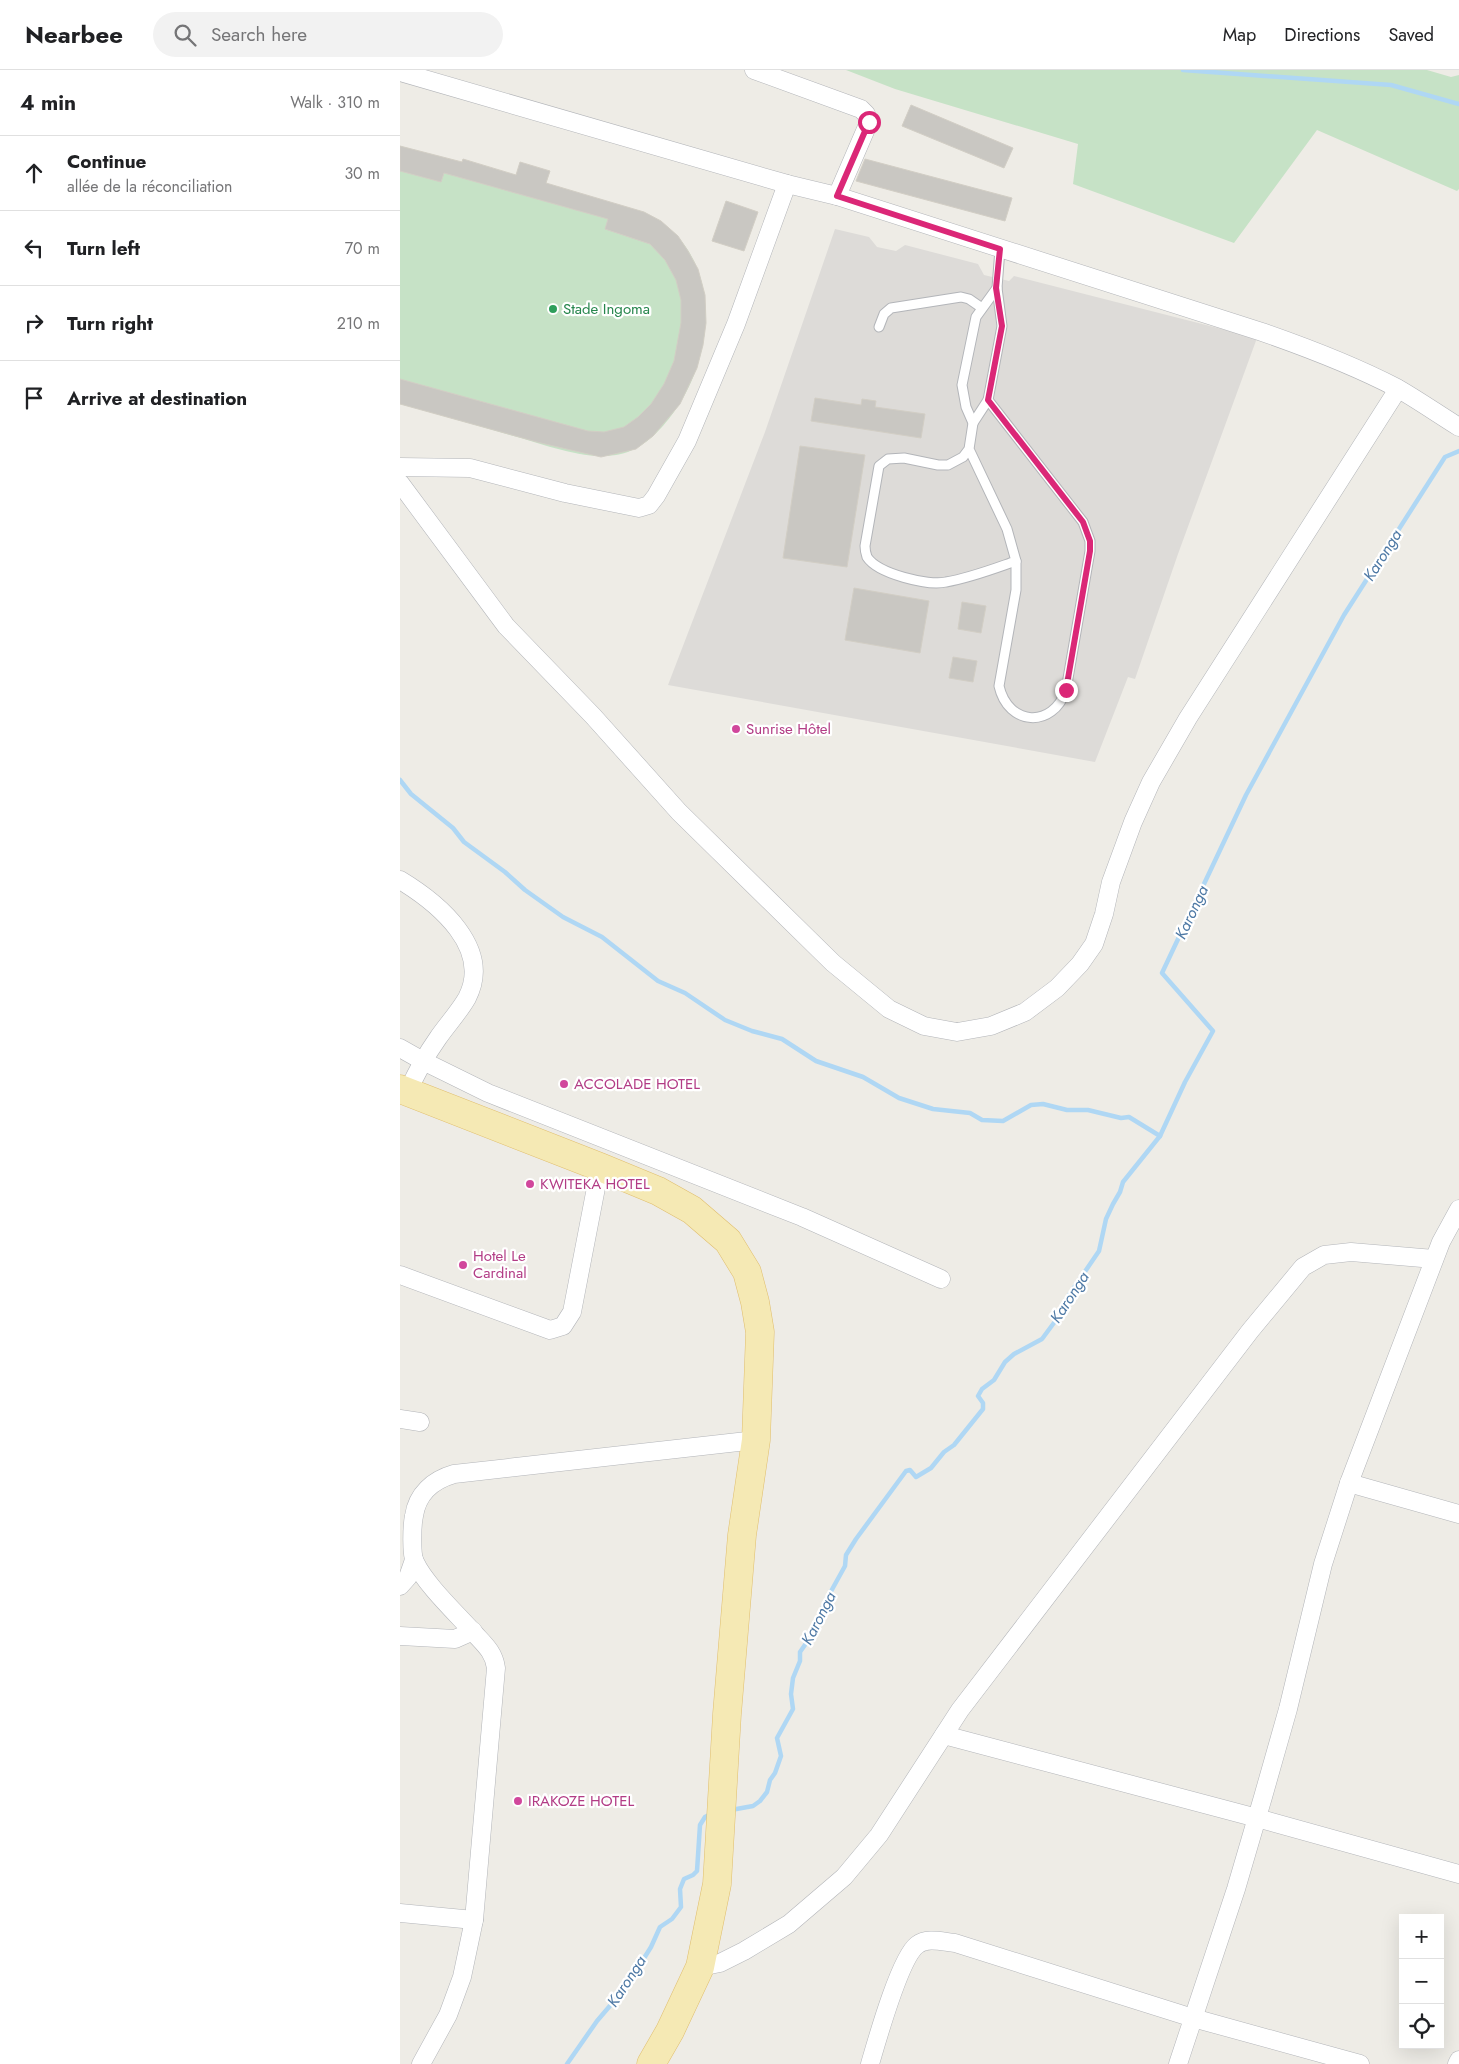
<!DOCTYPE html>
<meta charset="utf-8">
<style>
:root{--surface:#fff;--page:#f2f2f2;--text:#202124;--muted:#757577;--line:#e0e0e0}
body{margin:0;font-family:Jost,sans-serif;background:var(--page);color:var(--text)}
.controls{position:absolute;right:15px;bottom:15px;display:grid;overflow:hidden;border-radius:0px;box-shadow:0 5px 20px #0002}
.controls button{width:45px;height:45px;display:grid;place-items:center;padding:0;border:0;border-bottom:1px solid var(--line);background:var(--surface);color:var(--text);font:25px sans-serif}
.stop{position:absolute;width:15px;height:15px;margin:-11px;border:4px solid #db2777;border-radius:50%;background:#fff}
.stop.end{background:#db2777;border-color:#fff;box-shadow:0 1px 5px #0008}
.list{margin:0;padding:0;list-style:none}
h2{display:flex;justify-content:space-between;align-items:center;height:65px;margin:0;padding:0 20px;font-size:21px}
h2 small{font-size:16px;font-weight:400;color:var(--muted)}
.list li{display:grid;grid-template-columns:32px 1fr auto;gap:15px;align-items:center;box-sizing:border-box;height:75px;padding:0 20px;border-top:1px solid var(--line)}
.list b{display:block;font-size:19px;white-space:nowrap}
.list p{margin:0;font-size:16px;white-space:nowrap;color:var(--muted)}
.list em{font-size:16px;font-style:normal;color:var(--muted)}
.icon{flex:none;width:28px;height:28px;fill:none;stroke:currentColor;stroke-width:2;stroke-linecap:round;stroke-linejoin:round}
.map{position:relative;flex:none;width:1059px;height:1994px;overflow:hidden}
header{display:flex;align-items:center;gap:30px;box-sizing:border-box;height:70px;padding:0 25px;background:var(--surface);border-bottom:1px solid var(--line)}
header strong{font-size:24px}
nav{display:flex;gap:28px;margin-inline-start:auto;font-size:18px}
.search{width:350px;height:45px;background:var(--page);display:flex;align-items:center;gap:12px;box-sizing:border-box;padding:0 18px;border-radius:28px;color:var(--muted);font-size:19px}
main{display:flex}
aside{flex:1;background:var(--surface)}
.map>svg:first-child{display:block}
</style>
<header>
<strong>Nearbee</strong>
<div class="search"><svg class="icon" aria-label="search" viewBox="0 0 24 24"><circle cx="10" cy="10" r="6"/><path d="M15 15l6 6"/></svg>Search here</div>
<nav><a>Map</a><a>Directions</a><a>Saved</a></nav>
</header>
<main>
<aside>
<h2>4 min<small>Walk · 310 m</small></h2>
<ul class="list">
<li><svg class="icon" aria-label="ahead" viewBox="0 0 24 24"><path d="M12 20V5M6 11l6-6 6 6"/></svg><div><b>Continue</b><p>allée de la réconciliation</p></div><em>30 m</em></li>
<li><svg class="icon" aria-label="left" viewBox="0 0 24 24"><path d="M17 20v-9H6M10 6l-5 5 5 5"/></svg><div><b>Turn left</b></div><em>70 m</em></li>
<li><svg class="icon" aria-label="right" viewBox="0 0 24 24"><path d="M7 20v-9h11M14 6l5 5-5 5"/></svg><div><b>Turn right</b></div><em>210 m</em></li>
<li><svg class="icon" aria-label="arrive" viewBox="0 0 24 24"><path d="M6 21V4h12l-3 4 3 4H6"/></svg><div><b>Arrive at destination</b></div></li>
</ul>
</aside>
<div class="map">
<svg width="1059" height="1994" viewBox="0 0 1059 1994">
<rect width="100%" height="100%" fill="#eeece6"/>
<!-- industrial -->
<polygon fill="#dddbd8" points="435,159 469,167 477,177 496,181 505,175 578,194 584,205 609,211 614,206 857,268 778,484 735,609 728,607 695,692 268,615 365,362"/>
<!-- green -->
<g fill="#c6e2c6">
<polygon points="446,0 1027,0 1051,7 1059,5 1059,119 1057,121 917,60 834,173 673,114 678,74 495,19"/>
<path d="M0,76L244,142C257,149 268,156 278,167C322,216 309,297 271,346C258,363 242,379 221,384C185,392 145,374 110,365C73,354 37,344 0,334Z"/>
</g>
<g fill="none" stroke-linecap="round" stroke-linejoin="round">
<!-- stream -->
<g stroke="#afd7f4" stroke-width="4.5">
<polyline points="783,0 991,15 1059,34"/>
<polyline points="0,710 11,724 53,758 64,772 105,802 125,820 163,847 202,867 258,911 285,923 325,950 352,961 382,969 416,991 463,1007 499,1028 533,1039 570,1043 582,1050 603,1051 631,1035 643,1034 667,1040 688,1040 721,1048 729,1047 760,1066"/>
<polyline points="331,1740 353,1736 360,1731 367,1722 370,1710 375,1703 381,1686 377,1668 393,1639 391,1624 393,1608 400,1591 400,1582 414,1562 424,1534 445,1496 446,1485 456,1469 506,1401 510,1400 516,1407 531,1398 544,1382 554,1375 583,1339 583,1333 578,1326 582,1319 594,1310 605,1292 614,1284 642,1269 659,1246 669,1225 699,1181 706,1149 713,1134 720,1122 723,1112 760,1066 785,1012 813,961 762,903 846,725 944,545 1045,387 1059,381"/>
<polyline points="167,1994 197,1951 226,1917 251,1877 260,1857 272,1849 281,1837 280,1819 284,1809 293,1805 297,1801 300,1755 305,1747 311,1744"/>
</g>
</g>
<!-- building -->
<g fill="#c9c7c2" stroke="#d2cec5">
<polygon points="511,35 613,78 604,98 502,56"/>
<polygon points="0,76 62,92 63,89 116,105 120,92 150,101 146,113 244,142 261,151 278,166 288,181 298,199 305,225 306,253 303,275 297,298 280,334 253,366 236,379 201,387 137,372 0,334 0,309 188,361 204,362 224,357 238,347 251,334 264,314 274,291 281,253 281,230 276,210 265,190 250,174 205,159 208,149 44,103 41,112 0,101"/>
<polygon points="465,89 612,128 605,151 456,111"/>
<polygon points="326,131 358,142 344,181 312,171"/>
<polygon points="415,328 461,335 462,329 476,331 475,337 525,344 521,368 411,351"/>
<polygon points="400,376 465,385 447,497 383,488"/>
<polygon points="454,518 529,531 520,583 445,570"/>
<polygon points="562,532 586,536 581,563 558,559"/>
<polygon points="553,587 577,591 573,612 549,608"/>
</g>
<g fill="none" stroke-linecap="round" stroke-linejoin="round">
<defs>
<g id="lane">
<path d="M597,218L602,256L588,330L683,452L690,471V481L666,620C653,659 608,656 599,616L616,520V491"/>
<polyline points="479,257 484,244 491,238 561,227 569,229 582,238"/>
<polyline points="573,353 588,330"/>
<path d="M569,379L607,459L616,491C593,499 570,508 546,512C528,516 478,504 467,487C466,484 465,479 465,476L479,396L488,389L504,388L538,395H548L563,387L569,379L573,353L566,337L562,315L576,247L597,218L600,179"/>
</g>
<g id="street">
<polyline points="354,0 461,39 466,44 469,52 437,126"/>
<path d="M0,2L387,114L437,126L862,262C908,278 953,295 997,318C1018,330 1038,344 1059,357"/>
<polyline points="0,397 70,398 165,423 239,438 249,435 256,426 287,371 336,254 387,114"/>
<polyline points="0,413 106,556 193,646 279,742 433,893 489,939 524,956 557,962 591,956 625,942 657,918 680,894 694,874 704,844 711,812 733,752 751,712 788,648 998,319"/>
<path d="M0,810C38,833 93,878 67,928C59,942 47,955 38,968C26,985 16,1003 8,1022"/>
<polyline points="0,978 23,991 88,1023 402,1147 541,1209"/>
<polyline points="0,1205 150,1260 163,1256 172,1242 200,1097"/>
<polyline points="0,1349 20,1352"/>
<polyline points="949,1413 1059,1444"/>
<polyline points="0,1516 8,1507 14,1490"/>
<polyline points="0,1566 55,1569 73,1561"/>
<polyline points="544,1665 857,1748 1059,1804"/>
<polyline points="0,1843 74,1850"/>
<polyline points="300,1897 320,1893 344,1881 389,1854 444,1807 479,1765 560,1640 850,1261 903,1197 924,1185 951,1182 1034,1189"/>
<path d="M21,1994L48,1945L62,1907L74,1850L96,1598C94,1582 84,1574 74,1563C57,1544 25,1514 15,1492C11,1484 12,1455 14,1446C17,1424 33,1410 54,1404L356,1370"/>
<path d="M470,1994C477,1970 500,1888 517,1875C527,1867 543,1872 555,1873L793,1948L960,1994"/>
<polyline points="778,1994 836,1819 863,1727 888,1639 923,1494 949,1413 1041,1172 1059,1139"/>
<polyline points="1057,1994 1059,1990"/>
</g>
<polyline id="primary" points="0,1019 200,1097 258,1121 292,1140 328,1171 347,1202 355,1232 360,1262 356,1370 342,1465 327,1644 317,1814 300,1897 270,1961 251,1994"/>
</defs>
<!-- lane casing -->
<use href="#lane" stroke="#b3b5b9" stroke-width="11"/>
<!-- street casing -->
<use href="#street" stroke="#b3b5b9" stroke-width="19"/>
<!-- primary casing -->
<use href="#primary" stroke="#e0be6d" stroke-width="29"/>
<!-- lane -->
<use href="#lane" stroke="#fff" stroke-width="9"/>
<!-- street -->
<use href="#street" stroke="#fff" stroke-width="18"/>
<!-- primary -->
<use href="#primary" stroke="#f5e9b4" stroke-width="28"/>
</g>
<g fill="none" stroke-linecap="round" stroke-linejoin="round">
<!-- route -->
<polyline stroke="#db2777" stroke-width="6" points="469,52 437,126 600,179 596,218 602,256 588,330 683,452 690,471 690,481 666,620"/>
</g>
<!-- markers -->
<circle fill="#2e9e5b" stroke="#fff" stroke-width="2" cx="153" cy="239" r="5"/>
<g fill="#d1479c" stroke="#fff" stroke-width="2">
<circle cx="336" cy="659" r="5"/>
<circle cx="164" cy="1014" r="5"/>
<circle cx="130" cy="1114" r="5"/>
<circle cx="63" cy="1195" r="5"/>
<circle cx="118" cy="1731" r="5"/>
</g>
<g text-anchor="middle" stroke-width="4.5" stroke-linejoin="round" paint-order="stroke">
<!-- leisure labels -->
<g font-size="15" fill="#27864d" stroke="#fff" text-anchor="start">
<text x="163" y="244">Stade Ingoma</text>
</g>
<!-- hotel labels -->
<g font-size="15" fill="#b23c85" stroke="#fff" text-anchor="start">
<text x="346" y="664">Sunrise Hôtel</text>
<text x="174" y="1019">ACCOLADE HOTEL</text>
<text x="140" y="1119">KWITEKA HOTEL</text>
<text x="73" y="1191">Hotel Le<tspan x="73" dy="17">Cardinal</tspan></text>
<text x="128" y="1736">IRAKOZE HOTEL</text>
</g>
<!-- water labels -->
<g font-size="16" font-style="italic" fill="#4e79a5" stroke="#fff">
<text transform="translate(982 485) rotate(-58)" y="6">Karonga</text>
<text transform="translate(791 842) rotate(-65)" y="6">Karonga</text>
<text transform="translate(669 1227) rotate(-57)" y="6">Karonga</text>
<text transform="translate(418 1548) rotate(-63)" y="6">Karonga</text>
<text transform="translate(226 1911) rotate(-57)" y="6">Karonga</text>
</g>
</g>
</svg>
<div class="controls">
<button>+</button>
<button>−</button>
<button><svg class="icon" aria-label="locate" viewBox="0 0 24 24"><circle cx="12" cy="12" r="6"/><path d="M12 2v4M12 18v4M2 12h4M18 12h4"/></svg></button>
</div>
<div class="stop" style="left:469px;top:52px"></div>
<div class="stop end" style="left:666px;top:620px"></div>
</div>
</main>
